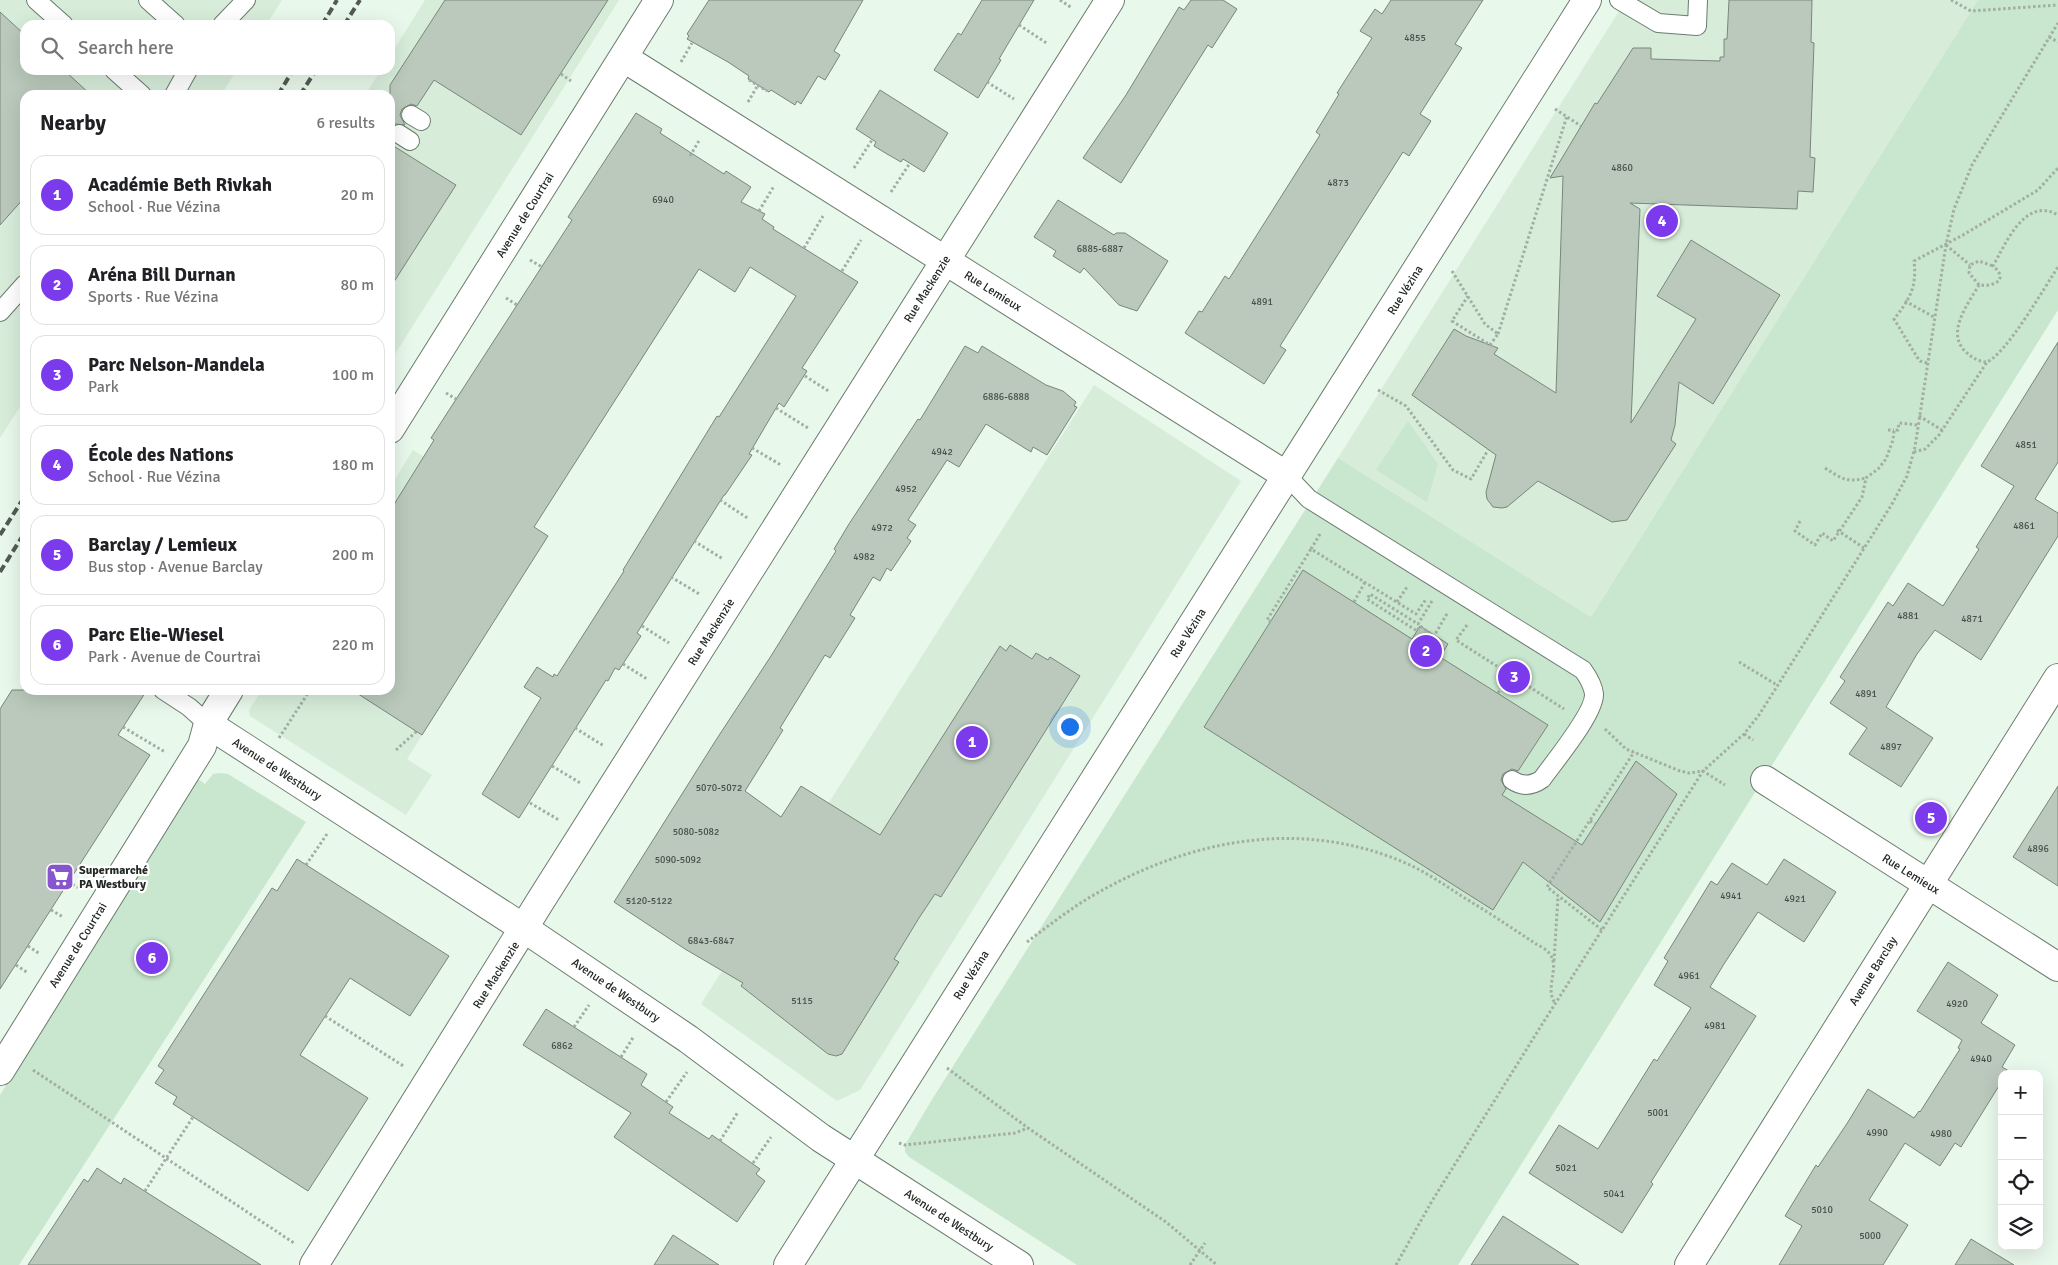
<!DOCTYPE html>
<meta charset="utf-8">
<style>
:root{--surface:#fff;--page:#f2f2f2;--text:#202124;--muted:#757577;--line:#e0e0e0;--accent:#7c3aed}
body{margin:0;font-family:Signika,sans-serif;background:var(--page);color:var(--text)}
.controls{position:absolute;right:15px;bottom:15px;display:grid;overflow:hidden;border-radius:10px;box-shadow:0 5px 20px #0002}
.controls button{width:45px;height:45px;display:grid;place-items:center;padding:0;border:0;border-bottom:1px solid var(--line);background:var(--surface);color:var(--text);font:25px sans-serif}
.you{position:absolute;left:1069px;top:726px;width:18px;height:18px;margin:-12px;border:4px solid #fff;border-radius:50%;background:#1a73e8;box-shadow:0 0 0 8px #1a73e833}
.badge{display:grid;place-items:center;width:32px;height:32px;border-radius:50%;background:var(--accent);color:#fff;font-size:16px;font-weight:700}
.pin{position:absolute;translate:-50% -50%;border:2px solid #fff;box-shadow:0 1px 5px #0006}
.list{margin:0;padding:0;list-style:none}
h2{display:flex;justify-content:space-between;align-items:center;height:65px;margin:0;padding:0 20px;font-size:21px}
h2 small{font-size:16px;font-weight:400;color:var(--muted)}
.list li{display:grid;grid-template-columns:32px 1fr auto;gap:15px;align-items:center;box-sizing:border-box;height:80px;margin:0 10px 10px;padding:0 10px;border:1px solid var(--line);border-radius:15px}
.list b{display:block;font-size:19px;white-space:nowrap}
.list p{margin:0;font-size:16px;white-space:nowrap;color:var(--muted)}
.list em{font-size:16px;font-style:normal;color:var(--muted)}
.icon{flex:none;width:28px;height:28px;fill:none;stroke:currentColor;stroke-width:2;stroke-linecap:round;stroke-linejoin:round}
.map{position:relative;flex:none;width:2058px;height:1265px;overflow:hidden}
.search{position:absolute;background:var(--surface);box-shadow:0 5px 20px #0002;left:20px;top:20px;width:375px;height:55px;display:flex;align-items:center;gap:12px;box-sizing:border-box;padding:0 18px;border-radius:15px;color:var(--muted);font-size:19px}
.panel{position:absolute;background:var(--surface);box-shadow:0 5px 20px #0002;left:20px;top:90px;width:375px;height:605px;border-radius:15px}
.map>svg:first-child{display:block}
</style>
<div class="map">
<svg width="2058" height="1265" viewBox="0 0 2058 1265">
<rect width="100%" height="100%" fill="#e8f8ea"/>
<!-- built -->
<g fill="#d7edda">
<polygon points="0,0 282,0 266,25 25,25 25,70 237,70 221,95 25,95 25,399 0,438"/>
<polygon points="425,0 619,0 390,362 390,95 365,95 381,70 390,70 390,56"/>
<polygon points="1626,0 1978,0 1591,617 1338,458"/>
<polygon points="1094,385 1241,481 860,1090 837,1101 701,1004"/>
<polygon points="413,450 548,536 407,759 432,775 406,815 250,716 249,710 262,690 390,690 390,487"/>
</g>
<!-- green -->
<g fill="#c9e6ce">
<polygon points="1978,0 2058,0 2058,310 1458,1265 1077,1265 909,1157 905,1152 905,1145 933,1098 1338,458 1591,617"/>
<polygon points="1408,421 1438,464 1427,502 1376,470"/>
<polygon points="219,773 228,774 306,822 19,1265 0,1265 0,1095 198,779 205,784 213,774"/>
</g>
<!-- building -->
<g fill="#bac9bc" stroke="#79877b">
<polygon points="445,0 608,0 521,135 434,80 417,106 411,104 402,109 400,115 405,125 395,124 390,128 390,85"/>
<polygon points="709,0 863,0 834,51 840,55 825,80 818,76 801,104 797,101 795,105 771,90 769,92 748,79 749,76 728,62 687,39 689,36 687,34"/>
<polygon points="982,0 1034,0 999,59 1001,60 978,98 934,70 958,33 961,35"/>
<polygon points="1191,0 1223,0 1237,9 1212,48 1208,45 1121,183 1083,158 1126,95 1179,7 1184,10"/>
<polygon points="1391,0 1483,0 1455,44 1462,48 1420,114 1431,121 1409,156 1403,152 1280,346 1286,350 1264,384 1185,333 1199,311 1202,312 1225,276 1229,279 1320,135 1316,132 1339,94 1337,93 1372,38 1360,31 1375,9 1382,14"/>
<polygon points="1729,0 1812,0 1811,42 1814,43 1810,157 1815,158 1813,192 1798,191 1797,209 1630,203 1640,209 1631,423 1696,319 1657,296 1691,240 1780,295 1713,404 1679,382 1675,425 1671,440 1676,444 1627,520 1612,522 1538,481 1507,507 1502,508 1493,507 1487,499 1486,492 1496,455 1412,395 1454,329 1466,336 1498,348 1494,354 1556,393 1563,176 1550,178 1595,103 1597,104 1633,48 1651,48 1651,59 1720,61 1720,57 1724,57 1724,39 1727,39"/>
<polygon points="0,12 25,35 25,70 64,70 91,95 25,95 25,197 0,225"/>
<polygon points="880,90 948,133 924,172 903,159 901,162 887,154 874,146 876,142 856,129"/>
<polygon points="636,113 662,129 660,133 724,174 726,171 751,187 741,202 765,214 762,219 774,227 773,229 858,282 802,368 807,371 784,407 779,403 749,454 752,455 725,495 724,495 637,633 641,636 619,670 615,668 608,681 606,680 519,818 482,794 541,698 524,687 537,667 553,677 554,674 557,676 624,571 623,570 717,416 719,417 796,296 750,267 735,292 699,269 534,527 548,536 422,735 352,690 390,690 390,511 434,440 431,438 572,220 568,217"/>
<polygon points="390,139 393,143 392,145 456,185 390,288"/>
<polygon points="1058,200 1114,235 1116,233 1125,233 1168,261 1137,311 1119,305 1084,268 1080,273 1053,256 1056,251 1034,237"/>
<polygon points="2058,342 2058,462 2035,499 2058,513 2058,536 1981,660 1935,630 1917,654 1886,707 1933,738 1901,787 1849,754 1867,728 1830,703 1845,681 1840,677 1888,602 1893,606 1908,583 1943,606 1979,549 1976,547 2014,486 1981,466"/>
<polygon points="965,346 978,353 982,346 1046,385 1063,391 1076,402 1074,406 1077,407 1047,455 1033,447 1031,452 986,424 959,467 947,460 908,520 916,525 907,538 911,541 891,571 887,568 880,581 873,577 850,615 855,618 830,658 825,655 780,728 783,730 745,791 781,817 801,786 880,835 1000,646 1006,651 1010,645 1032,659 1036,653 1048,660 1050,657 1080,676 941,897 935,894 919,918 894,959 899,962 842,1054 836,1056 828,1054 741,986 743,983 685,949 614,902 716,740 771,656 836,551 834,549 849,524 918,419 920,420"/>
<polygon points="1303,570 1412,639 1420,626 1448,644 1440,657 1548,725 1518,771 1512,769 1503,774 1501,780 1506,789 1502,795 1582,845 1636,761 1677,794 1600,922 1523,862 1493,910 1204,727"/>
<polygon points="12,690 147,690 118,735 150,755 0,989 0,709"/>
<polygon points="2058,786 2058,886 2013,857"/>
<polygon points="297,859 449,956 410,1016 350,978 300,1055 368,1098 308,1191 173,1104 177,1097 155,1083 164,1070 158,1066 272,888 277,891"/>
<polygon points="1784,859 1836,892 1804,942 1758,912 1724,964 1710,987 1756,1016 1651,1182 1653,1184 1622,1233 1529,1173 1559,1125 1598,1149 1654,1059 1657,1061 1691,1008 1654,985 1668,961 1664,958 1711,881 1717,885 1732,863 1767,885"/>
<polygon points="1948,962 1998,995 1981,1023 2015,1045 2002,1067 2009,1071 2007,1074 2002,1074 2002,1081 1961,1147 1955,1143 1940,1166 1905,1143 1869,1200 1908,1225 1883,1265 1779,1265 1802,1226 1785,1216 1816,1165 1818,1167 1848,1122 1868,1089 1914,1118 1919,1111 1920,1112 1960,1049 1958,1048 1962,1040 1917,1011"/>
<polygon points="546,1009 647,1074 641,1085 673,1107 669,1113 709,1139 712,1135 760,1169 756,1174 765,1181 737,1222 614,1137 631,1113 523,1045"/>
<polygon points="97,1168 121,1184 124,1178 261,1265 28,1265 84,1179 88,1182"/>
<polygon points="1503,1216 1579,1265 1471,1265"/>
<polygon points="673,1235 719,1265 654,1265"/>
<polygon points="1971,1239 2014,1265 1955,1265"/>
</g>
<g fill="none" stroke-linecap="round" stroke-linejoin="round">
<defs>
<g id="service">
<polyline points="36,0 64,25"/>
<polyline points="148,0 176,25"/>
<polyline points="1619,0 1658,23 1697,26 1698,0"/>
<polyline points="222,25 246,0"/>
<polyline points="114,70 142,95"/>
<polyline points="174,95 188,70"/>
<polyline points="411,115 421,121"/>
<polyline points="399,134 410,141"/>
<polyline points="0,312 25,284"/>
<path d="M1287,476L1309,499L1583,670C1588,677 1593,685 1594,694C1595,713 1554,762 1542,779C1532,786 1522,787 1512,780"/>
<polyline points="163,690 189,707 208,724"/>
</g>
<g id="minor">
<polyline points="624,58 1287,476"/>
<polyline points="390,429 659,0"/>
<polyline points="208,724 525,929 688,1039 821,1138 1019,1265"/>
<polyline points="1765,780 2058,967"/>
<polyline points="0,1071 202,746 208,724 229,690"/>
<polyline points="314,1265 541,900 1110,0"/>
<polyline points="788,1265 1587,0"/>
<polyline points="1689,1265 2058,678"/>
</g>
</defs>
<!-- service casing -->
<use href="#service" stroke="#6c7b6f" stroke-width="20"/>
<!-- minor casing -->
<use href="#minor" stroke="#6c7b6f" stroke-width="30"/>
<!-- path -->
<g stroke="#a2aea3" stroke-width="3" stroke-dasharray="2.5 2.5" stroke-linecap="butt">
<polyline points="1060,0 1072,8"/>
<polyline points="1951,0 1971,11 2058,5"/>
<polyline points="1019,25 1048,44"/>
<polyline points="2049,37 2058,42"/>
<polyline points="681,62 692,43"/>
<polyline points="561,74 571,81"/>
<polyline points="749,80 767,91"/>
<polyline points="987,82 1014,99"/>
<polyline points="748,102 758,85"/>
<polyline points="1555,109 1581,126"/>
<polyline points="690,156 700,139"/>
<polyline points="854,168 872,140"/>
<polyline points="891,192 910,163"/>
<polyline points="759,211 774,186"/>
<polyline points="1946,245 1970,265"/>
<polyline points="804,248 823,216"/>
<polyline points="530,260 542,267"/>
<polyline points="842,271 861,240"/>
<polyline points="1452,271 1485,324 1498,334 1490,345 1452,321 1468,296"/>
<polyline points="1979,285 1969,273 1970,265 1979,261 1993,266"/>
<polyline points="506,298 517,305"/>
<polyline points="1905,301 1934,317"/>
<polyline points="1498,334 1567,116"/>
<path d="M1986,362C1978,361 1972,358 1966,352C1945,333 1968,304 1979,285C1993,287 2010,280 1993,266C2006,243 2025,196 2058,215"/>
<path d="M1927,363L1920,361L1917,357L1894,319C1910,299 1917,287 1914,261L1963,235L2038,190L2058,168"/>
<polyline points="805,376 830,392"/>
<polyline points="1378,390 1406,406 1453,470 1471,479 1488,450"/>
<polyline points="446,393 456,399"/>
<polyline points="776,408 808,428"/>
<polyline points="1919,416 1942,430"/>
<polyline points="1888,430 1894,430"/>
<polyline points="752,448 781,465"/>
<path d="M1914,452L1925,449L1939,435L1987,362C2007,353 2044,288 2058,267"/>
<path d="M1825,468C1841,478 1846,483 1866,478"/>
<polyline points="720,500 749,519"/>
<polyline points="1800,521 1795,531 1815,545 1822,533 1833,541 1862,497 1866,478 1878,469 1886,459 1893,440 1894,430 1898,430 1899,423 1918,425"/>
<polyline points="1837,530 1864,548"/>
<polyline points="1320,534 1311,549 1416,614 1426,599"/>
<polyline points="694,541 723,559"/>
<polyline points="671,577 701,595"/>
<polyline points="1432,601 1418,624 1370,594 1367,599 1417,631 1420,626 1434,636 1448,612"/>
<polyline points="1354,602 1365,582"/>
<polyline points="1397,602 1407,587"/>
<polyline points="1271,622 1267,620 1311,549"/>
<polyline points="1467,625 1456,640 1564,709"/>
<polyline points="642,626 669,643"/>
<polyline points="1739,662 1777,685"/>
<polyline points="623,664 647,679"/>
<polyline points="1498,693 1510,674"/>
<polyline points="123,727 165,752"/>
<polyline points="575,728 604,746"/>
<polyline points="1605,729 1626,749 1680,771 1689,773 1703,771 1725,785"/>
<polyline points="1744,734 1753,740"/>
<polyline points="279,738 310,690"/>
<polyline points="396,750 417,731"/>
<polyline points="552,766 582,784"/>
<polyline points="530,803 559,820"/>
<polyline points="1590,821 1596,824"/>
<polyline points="306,865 327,834"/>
<polyline points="68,882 81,889"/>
<polyline points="51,910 63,917"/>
<polyline points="1602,930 1547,887 1634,752"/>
<path d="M1027,942C1048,926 1070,909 1092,896C1190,839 1301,817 1408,864C1427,873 1445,885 1463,897C1488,912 1512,928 1536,944C1540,946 1546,949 1549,953C1561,967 1544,988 1555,1003"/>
<polyline points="28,946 40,954"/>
<polyline points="1554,961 1558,896"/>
<polyline points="16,965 28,973"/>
<polyline points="325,1016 405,1067"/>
<polyline points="574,1027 589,1005"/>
<polyline points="621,1057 634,1036"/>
<polyline points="947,1068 1028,1128 1166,1222 1217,1265"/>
<polyline points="33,1070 294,1243"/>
<polyline points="666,1102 687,1072"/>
<polyline points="720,1141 738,1112"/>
<polyline points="899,1143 905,1145 1015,1133 1028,1128"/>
<polyline points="753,1163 771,1137"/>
<polyline points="145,1191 193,1117"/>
<polyline points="1190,1265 1205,1243"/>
<polyline points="1396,1265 1432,1201 1541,1026 1703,771 1744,734 1759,715 1892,504 1907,476 1915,447 1946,245 1954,209 1972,165 2058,23"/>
</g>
<!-- service -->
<use href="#service" stroke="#fff" stroke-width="18"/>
<!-- minor -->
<use href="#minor" stroke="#fff" stroke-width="28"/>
<!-- rail -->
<g stroke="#525a53" stroke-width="4" stroke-dasharray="8 4" stroke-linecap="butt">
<polyline points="322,25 337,0"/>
<polyline points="344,25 360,0"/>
<polyline points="278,95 293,70"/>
<polyline points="300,95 316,70"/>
<polyline points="0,535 25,496"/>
<polyline points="0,572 25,532"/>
</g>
</g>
<!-- icons -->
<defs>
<symbol id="supermarket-square" viewBox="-11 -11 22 22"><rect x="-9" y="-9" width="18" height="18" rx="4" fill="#8755cd" stroke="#fff"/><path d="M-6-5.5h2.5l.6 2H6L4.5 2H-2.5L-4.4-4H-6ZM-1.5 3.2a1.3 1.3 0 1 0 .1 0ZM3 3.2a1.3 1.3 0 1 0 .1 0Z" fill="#fff"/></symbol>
</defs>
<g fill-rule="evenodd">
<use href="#supermarket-square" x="44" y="861" width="32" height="32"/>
</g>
<g text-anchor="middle" stroke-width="4.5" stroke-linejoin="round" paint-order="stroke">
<!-- number labels -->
<g font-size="10" fill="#485049">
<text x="1415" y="41">4855</text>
<text x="1622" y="171">4860</text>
<text x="1338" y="186">4873</text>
<text x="663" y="203">6940</text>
<text x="1100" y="252">6885-6887</text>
<text x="1262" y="305">4891</text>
<text x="1006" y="400">6886-6888</text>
<text x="2026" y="448">4851</text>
<text x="942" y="455">4942</text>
<text x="906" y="492">4952</text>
<text x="2024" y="529">4861</text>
<text x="882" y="531">4972</text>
<text x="864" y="560">4982</text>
<text x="1908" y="619">4881</text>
<text x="1972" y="622">4871</text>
<text x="1866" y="697">4891</text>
<text x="1891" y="750">4897</text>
<text x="719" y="791">5070-5072</text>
<text x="696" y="835">5080-5082</text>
<text x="2038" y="852">4896</text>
<text x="678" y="863">5090-5092</text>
<text x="1731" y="899">4941</text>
<text x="1795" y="902">4921</text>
<text x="649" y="904">5120-5122</text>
<text x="711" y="944">6843-6847</text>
<text x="1689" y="979">4961</text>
<text x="802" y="1004">5115</text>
<text x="1957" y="1007">4920</text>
<text x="1715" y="1029">4981</text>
<text x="562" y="1049">6862</text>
<text x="1981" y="1062">4940</text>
<text x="1658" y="1116">5001</text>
<text x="1877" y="1136">4990</text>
<text x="1941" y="1137">4980</text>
<text x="1566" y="1171">5021</text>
<text x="1614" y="1197">5041</text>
<text x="1822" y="1213">5010</text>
<text x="1870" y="1239">5000</text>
</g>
<!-- street labels -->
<g font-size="12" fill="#222823" stroke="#fff">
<text transform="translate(525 215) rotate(-58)" y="4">Avenue de Courtrai</text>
<text transform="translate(927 289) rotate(-58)" y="4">Rue Mackenzie</text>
<text transform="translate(1405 290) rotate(-58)" y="4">Rue Vézina</text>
<text transform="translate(993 291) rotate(32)" y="4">Rue Lemieux</text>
<text transform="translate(711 632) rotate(-58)" y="4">Rue Mackenzie</text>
<text transform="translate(1188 633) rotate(-58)" y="4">Rue Vézina</text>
<text transform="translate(277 769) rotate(33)" y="4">Avenue de Westbury</text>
<text transform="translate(1911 874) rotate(32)" y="4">Rue Lemieux</text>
<text transform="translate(78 945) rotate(-58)" y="4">Avenue de Courtrai</text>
<text transform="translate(1873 971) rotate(-58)" y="4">Avenue Barclay</text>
<text transform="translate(496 975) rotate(-58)" y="4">Rue Mackenzie</text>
<text transform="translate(971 975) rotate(-58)" y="4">Rue Vézina</text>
<text transform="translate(616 990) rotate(34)" y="4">Avenue de Westbury</text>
<text transform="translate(949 1220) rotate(33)" y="4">Avenue de Westbury</text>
</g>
<!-- poi labels -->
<g font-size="12" font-weight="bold" fill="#222823" stroke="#fff" text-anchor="start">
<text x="79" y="874">Supermarché<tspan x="79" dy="14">PA Westbury</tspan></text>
</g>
</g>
</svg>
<div class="controls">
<button>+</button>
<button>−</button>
<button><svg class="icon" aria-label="locate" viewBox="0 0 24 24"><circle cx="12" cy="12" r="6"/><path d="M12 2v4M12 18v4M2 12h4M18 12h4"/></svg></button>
<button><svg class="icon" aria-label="layers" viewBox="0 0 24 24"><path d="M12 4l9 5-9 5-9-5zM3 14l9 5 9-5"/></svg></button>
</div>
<div class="you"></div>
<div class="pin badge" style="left:972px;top:742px">1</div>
<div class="pin badge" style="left:1426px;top:651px">2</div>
<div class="pin badge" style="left:1514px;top:677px">3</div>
<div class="pin badge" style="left:1662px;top:221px">4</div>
<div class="pin badge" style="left:1931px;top:818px">5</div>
<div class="pin badge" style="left:152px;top:958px">6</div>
<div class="search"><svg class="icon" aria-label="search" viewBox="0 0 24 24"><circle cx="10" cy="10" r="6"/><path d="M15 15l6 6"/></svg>Search here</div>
<section class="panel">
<h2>Nearby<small>6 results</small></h2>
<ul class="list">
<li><span class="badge">1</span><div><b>Académie Beth Rivkah</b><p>School · Rue Vézina</p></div><em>20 m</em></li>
<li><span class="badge">2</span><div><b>Aréna Bill Durnan</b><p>Sports · Rue Vézina</p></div><em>80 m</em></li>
<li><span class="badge">3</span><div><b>Parc Nelson-Mandela</b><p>Park</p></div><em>100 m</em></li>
<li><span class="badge">4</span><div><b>École des Nations</b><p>School · Rue Vézina</p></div><em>180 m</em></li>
<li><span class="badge">5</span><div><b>Barclay / Lemieux</b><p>Bus stop · Avenue Barclay</p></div><em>200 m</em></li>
<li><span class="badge">6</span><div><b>Parc Elie-Wiesel</b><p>Park · Avenue de Courtrai</p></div><em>220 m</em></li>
</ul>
</section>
</div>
